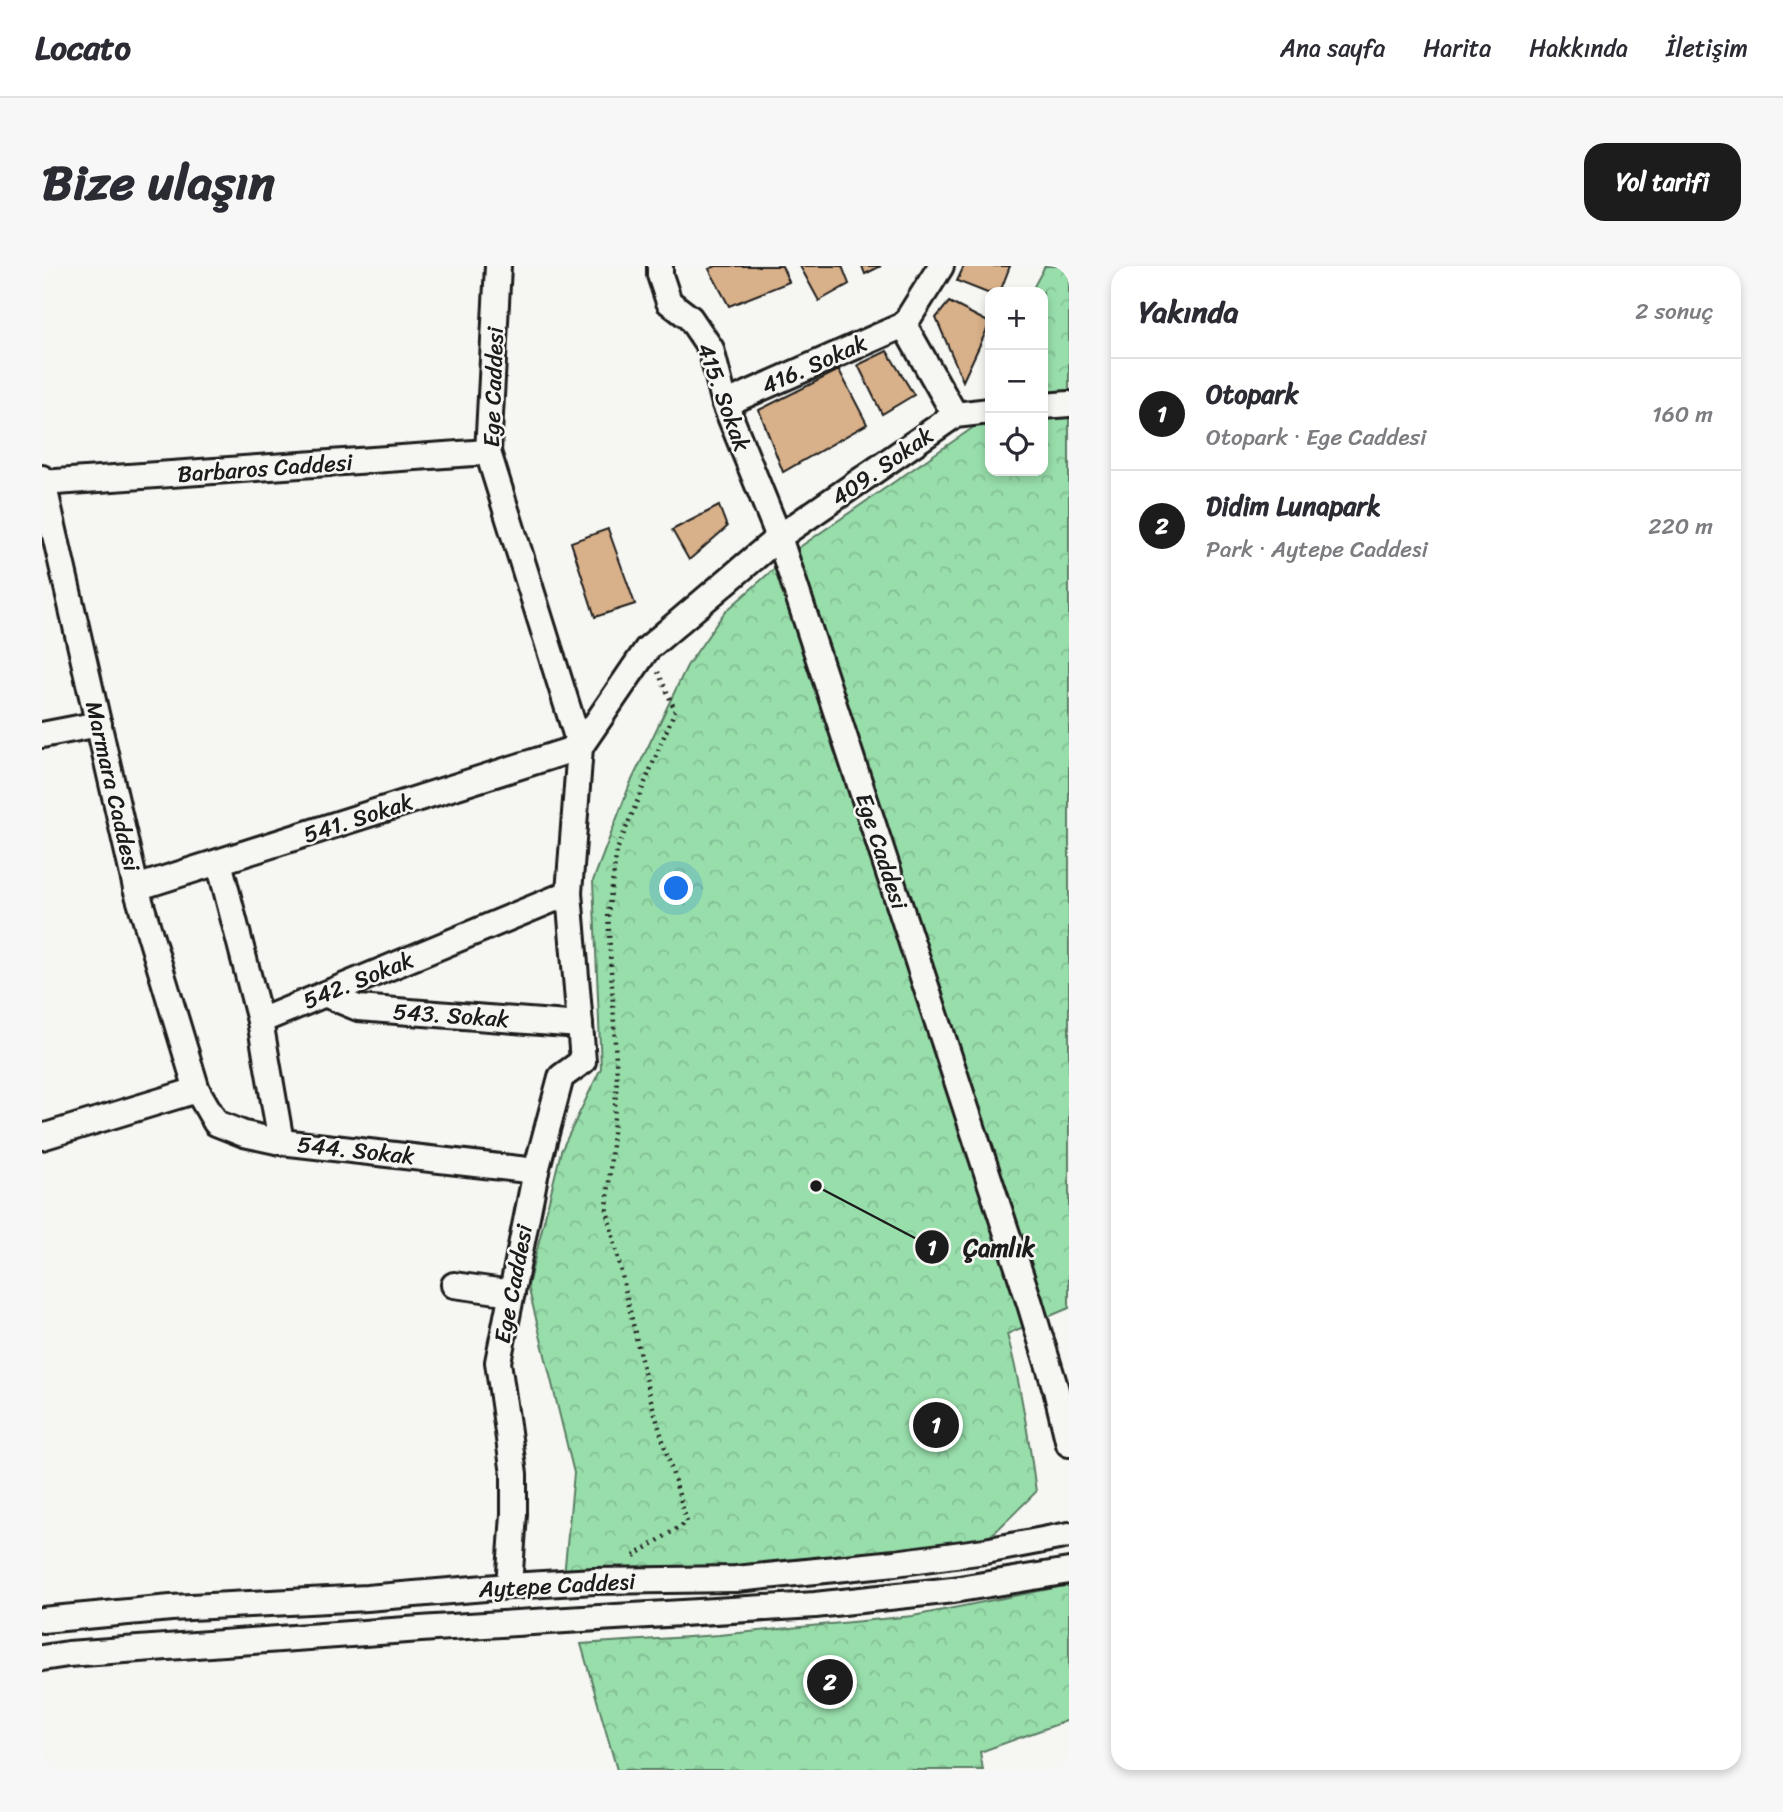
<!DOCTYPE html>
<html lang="tr">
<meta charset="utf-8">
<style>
:root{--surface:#fff;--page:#f7f7f7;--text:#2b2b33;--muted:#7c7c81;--line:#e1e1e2;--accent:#1c1c1c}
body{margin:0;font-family:Sriracha,sans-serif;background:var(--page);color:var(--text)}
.controls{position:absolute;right:21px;top:21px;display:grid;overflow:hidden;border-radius:14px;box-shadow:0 4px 10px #0003}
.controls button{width:63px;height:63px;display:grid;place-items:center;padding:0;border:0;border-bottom:2px solid var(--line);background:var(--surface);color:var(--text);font:35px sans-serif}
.you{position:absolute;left:635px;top:623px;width:24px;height:24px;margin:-18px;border:5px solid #fff;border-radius:50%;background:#1a73e8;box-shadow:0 0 0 10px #1a73e833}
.badge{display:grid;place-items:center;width:46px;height:46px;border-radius:50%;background:var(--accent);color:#fff;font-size:23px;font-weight:700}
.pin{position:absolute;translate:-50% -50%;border:4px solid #fff;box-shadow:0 2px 7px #0006}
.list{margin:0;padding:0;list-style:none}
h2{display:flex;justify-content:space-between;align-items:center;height:91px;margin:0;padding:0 28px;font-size:30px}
h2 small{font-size:23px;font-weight:400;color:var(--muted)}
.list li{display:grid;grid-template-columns:46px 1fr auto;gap:21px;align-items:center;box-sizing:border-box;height:112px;padding:0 28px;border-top:2px solid var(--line)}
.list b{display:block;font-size:26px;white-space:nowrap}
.list p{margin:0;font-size:23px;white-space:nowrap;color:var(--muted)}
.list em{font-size:23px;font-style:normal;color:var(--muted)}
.icon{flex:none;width:38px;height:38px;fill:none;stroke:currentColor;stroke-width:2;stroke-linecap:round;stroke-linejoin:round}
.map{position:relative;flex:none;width:1027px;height:1504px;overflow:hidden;border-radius:21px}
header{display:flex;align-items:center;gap:42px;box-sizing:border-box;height:98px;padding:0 35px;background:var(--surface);border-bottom:2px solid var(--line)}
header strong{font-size:33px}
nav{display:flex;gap:38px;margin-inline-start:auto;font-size:24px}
.intro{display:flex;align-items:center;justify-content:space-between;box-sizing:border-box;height:168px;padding:0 42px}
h1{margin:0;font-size:49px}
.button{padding:18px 32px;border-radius:21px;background:var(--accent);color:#fff;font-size:24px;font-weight:700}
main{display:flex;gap:42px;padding:0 42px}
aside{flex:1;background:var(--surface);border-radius:21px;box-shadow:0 4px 10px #0003}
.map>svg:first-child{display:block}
</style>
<header>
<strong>Locato</strong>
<nav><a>Ana sayfa</a><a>Harita</a><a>Hakkında</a><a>İletişim</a></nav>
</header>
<div class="intro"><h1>Bize ulaşın</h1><a class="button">Yol tarifi</a></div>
<main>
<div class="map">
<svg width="1027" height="1504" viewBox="0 0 1027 1504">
<defs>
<pattern id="forest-crowns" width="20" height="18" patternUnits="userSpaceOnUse" patternTransform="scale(1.75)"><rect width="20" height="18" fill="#98deab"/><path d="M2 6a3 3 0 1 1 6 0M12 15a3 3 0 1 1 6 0" fill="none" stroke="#82be93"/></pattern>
</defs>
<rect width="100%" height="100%" fill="#f6f6f2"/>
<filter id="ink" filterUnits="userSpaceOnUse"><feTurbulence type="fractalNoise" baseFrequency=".0143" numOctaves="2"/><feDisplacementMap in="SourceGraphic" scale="14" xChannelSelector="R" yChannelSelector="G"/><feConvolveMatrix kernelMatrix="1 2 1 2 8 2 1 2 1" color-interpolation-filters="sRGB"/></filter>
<g filter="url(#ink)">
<!-- forest -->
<g fill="url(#forest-crowns)" stroke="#5a7d64" stroke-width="2">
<path d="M1003,0H1027V1042L965,1068C979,1120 987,1172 994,1226L947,1272L738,1305L522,1310L532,1207L486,1020L519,885L559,802L551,615L588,518L645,400L682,347L752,285L945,152L948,140V205H1001V26H989Z"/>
<polygon points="1027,1319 1027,1454 938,1486 941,1504 575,1504 539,1378 677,1369 871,1350"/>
</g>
<!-- building -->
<g fill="#d8b089" stroke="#1c1c1c" stroke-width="2">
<polygon points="674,0 740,0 747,16 687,40 667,3"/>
<polygon points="758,0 800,0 807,18 777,35"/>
<polygon points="820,0 839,0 823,8"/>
<polygon points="922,0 968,0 958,26 948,26 948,28 915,15"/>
<polygon points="907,36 948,57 921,115 894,52"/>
<polygon points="845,85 872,129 840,148 816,99"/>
<polygon points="797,104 825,158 741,206 717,144"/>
<polygon points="677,240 685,261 647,294 630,264"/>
<polygon points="566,263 593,338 553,351 529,276"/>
</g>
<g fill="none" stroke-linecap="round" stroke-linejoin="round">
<defs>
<g id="minor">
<polyline points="456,0 446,186 538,481 527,627 541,795 519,811 494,905 456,1096 472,1208 472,1248 467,1320"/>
<polyline points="618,0 618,9 627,36 648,52 669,83 683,138 737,271 988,1038 1014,1124 1027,1178"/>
<polyline points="862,59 913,149"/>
<polyline points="862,59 899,0"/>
<polyline points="683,138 862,59"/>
<polyline points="1001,140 1027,138"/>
<polyline points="0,212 94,622 155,824 174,857 202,868 239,876 494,905"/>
<polyline points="0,217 446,186"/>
<polyline points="0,469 57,458"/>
<polyline points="538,481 605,383 737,271 913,149 948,145"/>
<polyline points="177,596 218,755"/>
<polyline points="94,622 538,481"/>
<polyline points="282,728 316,742 538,759"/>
<polyline points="0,871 155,824"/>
<polyline points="239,876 218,755 527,627"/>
<polyline points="412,1019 470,1027"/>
<polyline points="0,1354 129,1342 325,1332 467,1320 553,1315 694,1313 853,1297 943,1285 1027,1269"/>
<polyline points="0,1392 26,1388 393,1362 773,1339 911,1324 1027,1305"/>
</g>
</defs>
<!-- minor casing -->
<use href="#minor" stroke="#1c1c1c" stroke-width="30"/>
<!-- path -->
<polyline stroke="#1c1c1c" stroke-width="4.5" stroke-dasharray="2 5" stroke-linecap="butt" points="592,1290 645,1256 606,1124 565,944 575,813 566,647 575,584 633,444 616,406"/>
<!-- minor -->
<use href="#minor" stroke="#f6f6f2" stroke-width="24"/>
</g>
</g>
<g text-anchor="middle" stroke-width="5" stroke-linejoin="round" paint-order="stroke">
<!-- street labels -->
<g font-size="23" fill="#1c1c1c" stroke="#f6f6f2">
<text transform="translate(772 98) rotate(-24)" y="8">416. Sokak</text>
<text transform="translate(451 121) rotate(-88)" y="8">Ege Caddesi</text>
<text transform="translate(682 131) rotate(70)" y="8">415. Sokak</text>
<text transform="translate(840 200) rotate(-35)" y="8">409. Sokak</text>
<text transform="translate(223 202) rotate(-4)" y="8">Barbaros Caddesi</text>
<text transform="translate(71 520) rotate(77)" y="8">Marmara Caddesi</text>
<text transform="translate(316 552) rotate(-18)" y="8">541. Sokak</text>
<text transform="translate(840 585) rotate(72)" y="8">Ege Caddesi</text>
<text transform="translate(316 714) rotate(-22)" y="8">542. Sokak</text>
<text transform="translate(409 749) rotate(4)" y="8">543. Sokak</text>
<text transform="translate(314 884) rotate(6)" y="8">544. Sokak</text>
<text transform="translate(471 1018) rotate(-79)" y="8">Ege Caddesi</text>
<text transform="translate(515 1319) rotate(-3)" y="8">Aytepe Caddesi</text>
</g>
</g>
<!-- callouts -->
<path fill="none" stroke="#1c1c1c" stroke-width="2.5" d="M774 920L890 981"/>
<g fill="#1c1c1c" stroke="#f6f6f2" stroke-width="2.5">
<circle cx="774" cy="920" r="7"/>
<circle cx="890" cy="981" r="18"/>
</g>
<g font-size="21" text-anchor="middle" font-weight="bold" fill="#fff">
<text x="890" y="989">1</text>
</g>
<g font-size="24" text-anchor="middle" font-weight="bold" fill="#1c1c1c" stroke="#f6f6f2" stroke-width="5" stroke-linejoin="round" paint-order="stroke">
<text x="957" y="990">Çamlık</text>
</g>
</svg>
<div class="controls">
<button>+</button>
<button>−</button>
<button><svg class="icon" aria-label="locate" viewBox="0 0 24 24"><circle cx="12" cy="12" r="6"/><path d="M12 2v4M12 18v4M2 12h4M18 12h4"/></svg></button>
</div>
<div class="you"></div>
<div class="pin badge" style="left:894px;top:1159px">1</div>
<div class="pin badge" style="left:788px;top:1416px">2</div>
</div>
<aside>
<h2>Yakında<small>2 sonuç</small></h2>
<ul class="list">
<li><span class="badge">1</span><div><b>Otopark</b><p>Otopark · Ege Caddesi</p></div><em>160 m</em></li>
<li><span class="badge">2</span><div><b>Didim Lunapark</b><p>Park · Aytepe Caddesi</p></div><em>220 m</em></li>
</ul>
</aside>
</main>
